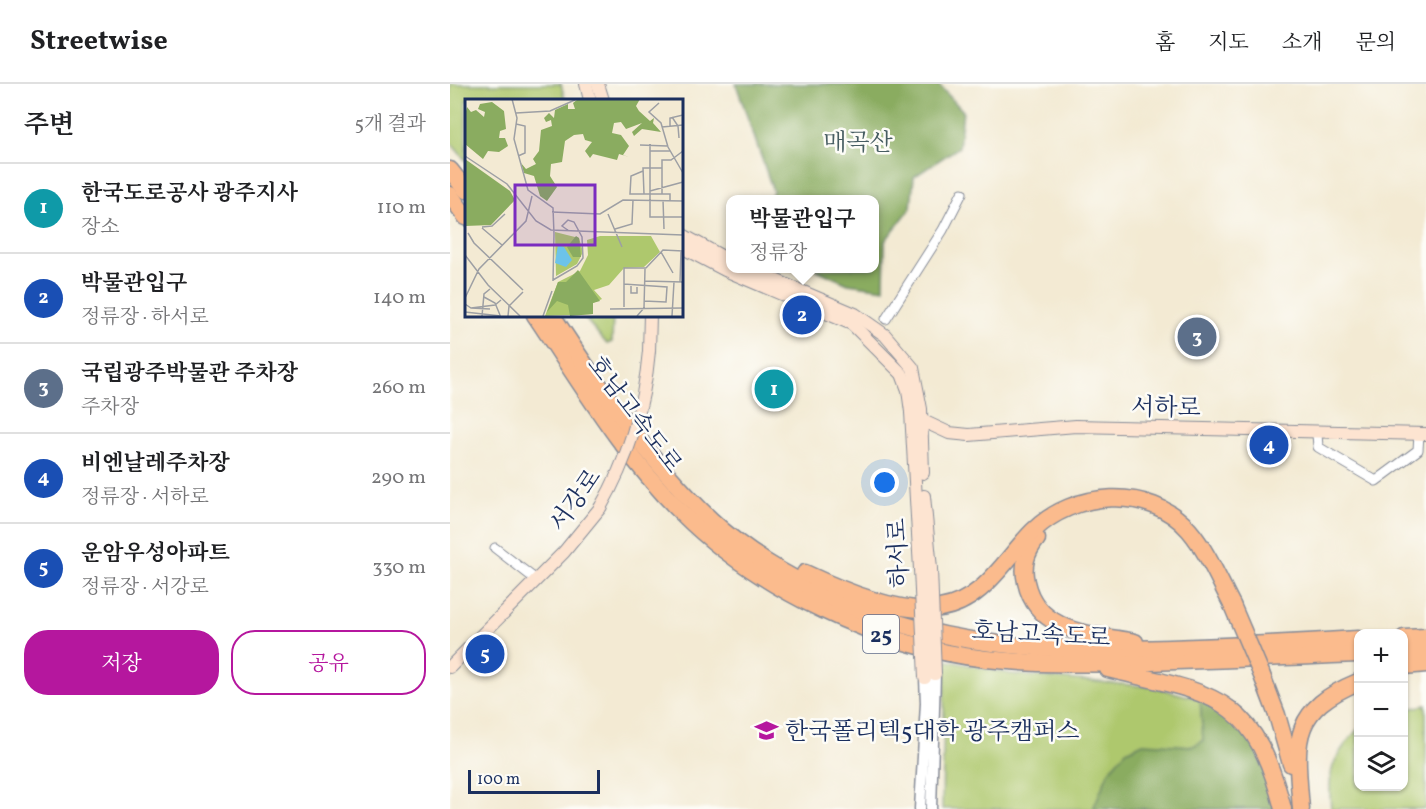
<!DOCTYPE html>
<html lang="ko">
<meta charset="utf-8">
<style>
:root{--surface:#fff;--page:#f2f2f2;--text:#202124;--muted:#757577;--line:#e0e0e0;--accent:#b5179e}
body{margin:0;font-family:Vollkorn,"Noto Serif KR",serif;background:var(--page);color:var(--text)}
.controls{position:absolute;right:18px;bottom:18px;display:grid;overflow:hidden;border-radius:12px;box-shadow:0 2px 4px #0004}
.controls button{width:54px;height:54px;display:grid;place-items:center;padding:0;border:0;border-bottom:2px solid var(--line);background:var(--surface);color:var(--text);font:30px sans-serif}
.scale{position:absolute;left:18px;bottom:15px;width:132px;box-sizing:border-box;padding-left:6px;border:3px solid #1b2f5e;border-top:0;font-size:16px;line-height:21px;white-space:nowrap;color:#1b2f5e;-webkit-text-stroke:4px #fdfcf7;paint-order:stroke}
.you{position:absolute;left:435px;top:399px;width:21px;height:21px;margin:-15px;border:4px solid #fff;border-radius:50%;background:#1a73e8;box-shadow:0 0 0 9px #1a73e833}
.badge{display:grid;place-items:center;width:39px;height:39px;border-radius:50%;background:var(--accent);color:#fff;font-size:20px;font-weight:700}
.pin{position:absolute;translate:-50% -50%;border:3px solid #fff;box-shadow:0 2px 6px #0006}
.popup{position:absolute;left:276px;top:111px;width:153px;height:78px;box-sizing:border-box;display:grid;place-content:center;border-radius:12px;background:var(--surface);filter:drop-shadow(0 2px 4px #0005);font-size:20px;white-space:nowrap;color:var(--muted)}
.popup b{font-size:22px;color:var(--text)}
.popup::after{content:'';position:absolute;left:50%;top:100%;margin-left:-12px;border:12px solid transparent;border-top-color:var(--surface)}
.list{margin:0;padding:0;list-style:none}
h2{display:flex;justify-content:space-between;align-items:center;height:78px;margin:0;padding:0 24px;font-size:26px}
h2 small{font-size:20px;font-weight:400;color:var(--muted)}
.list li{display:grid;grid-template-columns:39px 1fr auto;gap:18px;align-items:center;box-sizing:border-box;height:90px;padding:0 24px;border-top:2px solid var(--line)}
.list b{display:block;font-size:22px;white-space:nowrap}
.list p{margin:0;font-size:20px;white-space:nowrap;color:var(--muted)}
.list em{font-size:20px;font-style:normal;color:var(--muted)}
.actions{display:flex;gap:12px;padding:18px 24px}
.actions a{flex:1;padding:14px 0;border:2px solid var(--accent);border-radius:24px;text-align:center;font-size:21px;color:var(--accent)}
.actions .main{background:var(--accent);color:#fff}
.icon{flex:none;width:33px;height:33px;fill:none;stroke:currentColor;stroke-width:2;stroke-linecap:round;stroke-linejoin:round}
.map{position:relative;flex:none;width:976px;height:725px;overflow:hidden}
header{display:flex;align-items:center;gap:36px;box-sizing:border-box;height:84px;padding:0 30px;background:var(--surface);border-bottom:2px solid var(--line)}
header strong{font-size:28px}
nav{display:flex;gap:33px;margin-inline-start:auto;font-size:21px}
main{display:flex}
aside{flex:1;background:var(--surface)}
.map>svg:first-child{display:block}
</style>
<header>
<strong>Streetwise</strong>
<nav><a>홈</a><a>지도</a><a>소개</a><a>문의</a></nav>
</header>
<main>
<aside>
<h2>주변<small>5개 결과</small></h2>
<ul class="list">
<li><span class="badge" style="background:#0f9aa8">1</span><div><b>한국도로공사 광주지사</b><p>장소</p></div><em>110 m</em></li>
<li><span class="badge" style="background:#1a4fb4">2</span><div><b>박물관입구</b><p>정류장 · 하서로</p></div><em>140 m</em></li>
<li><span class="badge" style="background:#5c6f8a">3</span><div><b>국립광주박물관 주차장</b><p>주차장</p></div><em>260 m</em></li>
<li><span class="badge" style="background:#1a4fb4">4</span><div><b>비엔날레주차장</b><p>정류장 · 서하로</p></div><em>290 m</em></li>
<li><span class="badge" style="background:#1a4fb4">5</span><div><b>운암우성아파트</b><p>정류장 · 서강로</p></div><em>330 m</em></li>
</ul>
<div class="actions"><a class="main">저장</a><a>공유</a></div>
</aside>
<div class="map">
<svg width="976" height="725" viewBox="0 0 976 725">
<rect width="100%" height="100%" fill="#fdfcf7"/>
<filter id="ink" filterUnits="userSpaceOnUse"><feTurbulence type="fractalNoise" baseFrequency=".0167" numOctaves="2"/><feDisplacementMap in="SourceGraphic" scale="12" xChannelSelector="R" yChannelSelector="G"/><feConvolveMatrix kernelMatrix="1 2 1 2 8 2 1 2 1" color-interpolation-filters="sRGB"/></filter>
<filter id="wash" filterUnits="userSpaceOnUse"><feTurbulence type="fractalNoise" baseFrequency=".008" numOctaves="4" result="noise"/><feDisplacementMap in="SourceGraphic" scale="24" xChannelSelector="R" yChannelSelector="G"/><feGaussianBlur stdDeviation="1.35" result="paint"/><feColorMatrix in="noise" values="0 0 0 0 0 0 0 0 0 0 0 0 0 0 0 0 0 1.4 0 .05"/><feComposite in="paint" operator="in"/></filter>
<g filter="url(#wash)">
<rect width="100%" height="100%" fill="#f3ead3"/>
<!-- green -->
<g fill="#aec86d" stroke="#647c66" stroke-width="1.5">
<polygon points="0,0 111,0 115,16 16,16 16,77 0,58"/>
<polygon points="132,231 163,231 162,258 157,260"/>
<polygon points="495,576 561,590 703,603 750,615 824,725 492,725"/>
<path d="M976,621V725H881C877,686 882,674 908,645V702H954V626Z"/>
</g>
<!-- forest -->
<g fill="#8aac60" stroke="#526e5f" stroke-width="1.5">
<polygon points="286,0 488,0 513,27 509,63 464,93 461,124 435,157 434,205 398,200 365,185 424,184 424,116 319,115 323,107"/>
<path d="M750,615C800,649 813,664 824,725H643L659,687L676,667L693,659L743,662L753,657Z"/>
</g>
</g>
<g filter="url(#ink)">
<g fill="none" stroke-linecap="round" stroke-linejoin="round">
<defs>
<g id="minor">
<polyline points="436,235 493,146 512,109"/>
<polyline points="867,350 868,363 926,397 968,366 969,350"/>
<polyline points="45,464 85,495"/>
</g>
<g id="tertiary">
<polyline points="470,725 476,619 475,594"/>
<polyline points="481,725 485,590"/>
</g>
<g id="secondary">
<polyline points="136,0 140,16"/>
<polyline points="148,0 153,16"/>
<polyline points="231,150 280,177"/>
<polyline points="231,163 275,186 402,240 452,290 458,306 461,328 470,485"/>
<polyline points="297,184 405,230 435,251 463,284 471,325 473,389"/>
<polyline points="199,267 200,231"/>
<polyline points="461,328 471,336 499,349 519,351 626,342 976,350"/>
<polyline points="474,412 481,485"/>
<polyline points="0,583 114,468 150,424"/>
</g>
<g id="motorway">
<polyline points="0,86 16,106"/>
<polyline points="0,111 16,133"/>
<path d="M85,231C131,299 173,371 232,429C307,504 430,563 536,575C591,581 646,580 701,578C770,576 839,573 908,570"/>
<path d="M102,231C149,303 198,376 261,436C291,465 328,487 366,506C485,566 590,567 720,564C783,562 846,559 908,555"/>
<path d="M587,455C577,467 572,482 576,498C587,549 642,550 685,558"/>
<path d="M355,489C391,506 450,531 490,524C533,518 555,475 583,447C623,407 699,400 739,446C757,467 769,496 782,521"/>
<polyline points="954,554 976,553"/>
<polyline points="954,568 976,568"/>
<polyline points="954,582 976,580"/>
<path d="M658,585C762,610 804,609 833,725"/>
<polyline points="811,589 827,631 841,680"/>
<path d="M851,725C846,660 838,627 908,598"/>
</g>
</defs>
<!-- minor casing -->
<use href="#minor" stroke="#878c98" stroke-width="11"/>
<!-- tertiary casing -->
<use href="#tertiary" stroke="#878c98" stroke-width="13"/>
<!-- secondary casing -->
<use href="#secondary" stroke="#878c98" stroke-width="14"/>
<!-- motorway casing -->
<use href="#motorway" stroke="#878c98" stroke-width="19"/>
<!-- minor -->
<use href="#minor" stroke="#fff" stroke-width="9"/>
<!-- tertiary -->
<use href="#tertiary" stroke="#fff" stroke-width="10"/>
<!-- secondary -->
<use href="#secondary" stroke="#fde4d1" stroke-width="12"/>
<!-- motorway -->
<use href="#motorway" stroke="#fbbb8d" stroke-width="16"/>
<defs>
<g id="secondary-bridge">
<path d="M150,424C179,374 194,324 199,267"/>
<polyline points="470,485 475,594"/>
<polyline points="481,485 485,590"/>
</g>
<polyline id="motorway-bridge" points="782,521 811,589"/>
</defs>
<!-- secondary-bridge casing -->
<use href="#secondary-bridge" stroke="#878c98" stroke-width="14" stroke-linecap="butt"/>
<!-- motorway-bridge casing -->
<use href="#motorway-bridge" stroke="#878c98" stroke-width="19" stroke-linecap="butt"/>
<!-- secondary-bridge -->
<use href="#secondary-bridge" stroke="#fde4d1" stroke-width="12"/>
<!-- motorway-bridge -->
<use href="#motorway-bridge" stroke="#fbbb8d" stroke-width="16"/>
</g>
</g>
<!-- icons -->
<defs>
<symbol id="university-bare" viewBox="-9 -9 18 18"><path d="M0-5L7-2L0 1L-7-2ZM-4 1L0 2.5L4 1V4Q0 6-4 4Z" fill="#b5179e" stroke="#fdfcf7" stroke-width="2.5" paint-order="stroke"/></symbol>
</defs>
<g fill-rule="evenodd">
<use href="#university-bare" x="300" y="630" width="33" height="33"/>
</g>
<g text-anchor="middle" stroke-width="5" stroke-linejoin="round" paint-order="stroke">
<!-- shield labels -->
<rect fill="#fdfcf7" stroke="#5f6c8c" stroke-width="1.5" x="413" y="531" width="36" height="38" rx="4.5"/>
<g font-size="22" font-weight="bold" fill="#1b2f5e">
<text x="431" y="558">25</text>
</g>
<!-- park labels -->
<g font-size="24" fill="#475d62" stroke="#fdfcf7">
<text x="408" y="66">매곡산</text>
</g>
<!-- street labels -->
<g font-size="24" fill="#1b2f5e" stroke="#fdfcf7">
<text transform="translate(716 323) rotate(1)" y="8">서하로</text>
<text transform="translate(185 330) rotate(53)" y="8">호남고속도로</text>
<text transform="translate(125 416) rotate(-55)" y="8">서강로</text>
<text transform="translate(448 469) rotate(-93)" y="8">하서로</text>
<text transform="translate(591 550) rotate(3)" y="8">호남고속도로</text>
</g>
<!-- poi labels -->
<g font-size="24" fill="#1b2f5e" stroke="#fdfcf7" text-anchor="start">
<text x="335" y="655">한국폴리텍5대학 광주캠퍼스</text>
</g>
</g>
<!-- overview -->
<g transform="translate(15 15)">
<rect width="218" height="218" fill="#f3ead3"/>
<path d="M90,133L114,139L118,153L112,165L91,177ZM135,137H186L195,153L179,168L159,169L144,186L129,191L137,200L128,204V215L80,217L93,183L115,172L123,156L122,141Z" fill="#aec86d"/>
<path d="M113,0H175L171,7L174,12L185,22L189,19L188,24L196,33L177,30L169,37L167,33L177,24L161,30L156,23L149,24L147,34L156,36L164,47L158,56L164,58L154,55L152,61L128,55L125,59L120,52L127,43L120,41L118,35L109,36L100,42L97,63L86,65L85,77L92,88L82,102L75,97L69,77L59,74L56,64L61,70L71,65L68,60L74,52L76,31L87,27L86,21L81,23L79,19L84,14L89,19L90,11L103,5V10H110L108,4ZM27,3L39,12L41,30L35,32L34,39H40L43,47L34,53L23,52L18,60L0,45L1,12L2,8L6,13L11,11L19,18L20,13L13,10L15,5ZM0,60L45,92L50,101L26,126L0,127ZM111,137L114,139L116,158H108L102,148ZM113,171L135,202L128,204V215L105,217L103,206L92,202L82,213L93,183H101Z" fill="#8aac60"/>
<path d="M93,146L99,148L107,161L101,168L90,164Z" fill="#6cc3e9"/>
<path fill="none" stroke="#9d9fa4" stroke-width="1.5" d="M47,0L52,19L49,40L63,91L88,109L89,135M194,4L184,13L196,24L203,48L218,74M51,14L85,12L112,0M207,18L213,27L214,39M51,25L60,27V54L53,57M197,28L218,26M205,28V19L218,16M185,45V118H218M175,46L202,47M185,52H205M0,57L42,85L71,122L86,131L218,136M178,72L166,77L165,95H205V102M185,92L218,83M179,95L178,69H197M197,95V61H206L218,52M198,101L199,130M87,113L135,115L158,101L218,102M143,115L157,148M17,128L27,127L40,115M17,129L37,146M150,130L167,125L168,101M3,134L9,144L58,191M196,153L208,174M0,156L23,186L55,217M181,169L198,151L218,152M88,181L112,167L118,159L117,138L109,123L103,121L97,127L104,132M88,182L89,135M179,182L218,183M215,183L216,152M166,187V194H172V188M159,192V185L202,188L201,203L179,202M19,198L30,204L35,216M0,199L14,170L61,122L67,97M0,205L6,209L25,210M159,208V169H181M6,209L30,206L36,201M145,210L218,209M0,213L36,217M17,217L19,195L25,190M43,217L44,207L58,193M78,217L87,192M172,217L179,209L180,170M207,217L209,183"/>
<path fill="#7b2cbf" fill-opacity="0.15" stroke="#7b2cbf" stroke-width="3" d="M50,86H130V146H50Z"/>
<rect width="218" height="218" fill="none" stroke="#1b2f5e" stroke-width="3"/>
</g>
</svg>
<div class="controls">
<button>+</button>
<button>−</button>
<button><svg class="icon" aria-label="layers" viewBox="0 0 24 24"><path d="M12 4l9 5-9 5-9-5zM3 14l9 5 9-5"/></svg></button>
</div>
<div class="scale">100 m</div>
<div class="you"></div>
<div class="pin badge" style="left:324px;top:305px;background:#0f9aa8">1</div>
<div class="pin badge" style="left:352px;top:231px;background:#1a4fb4">2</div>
<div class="popup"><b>박물관입구</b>정류장</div>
<div class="pin badge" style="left:747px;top:253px;background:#5c6f8a">3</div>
<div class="pin badge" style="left:819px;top:361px;background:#1a4fb4">4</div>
<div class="pin badge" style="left:35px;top:570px;background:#1a4fb4">5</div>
</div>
</main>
